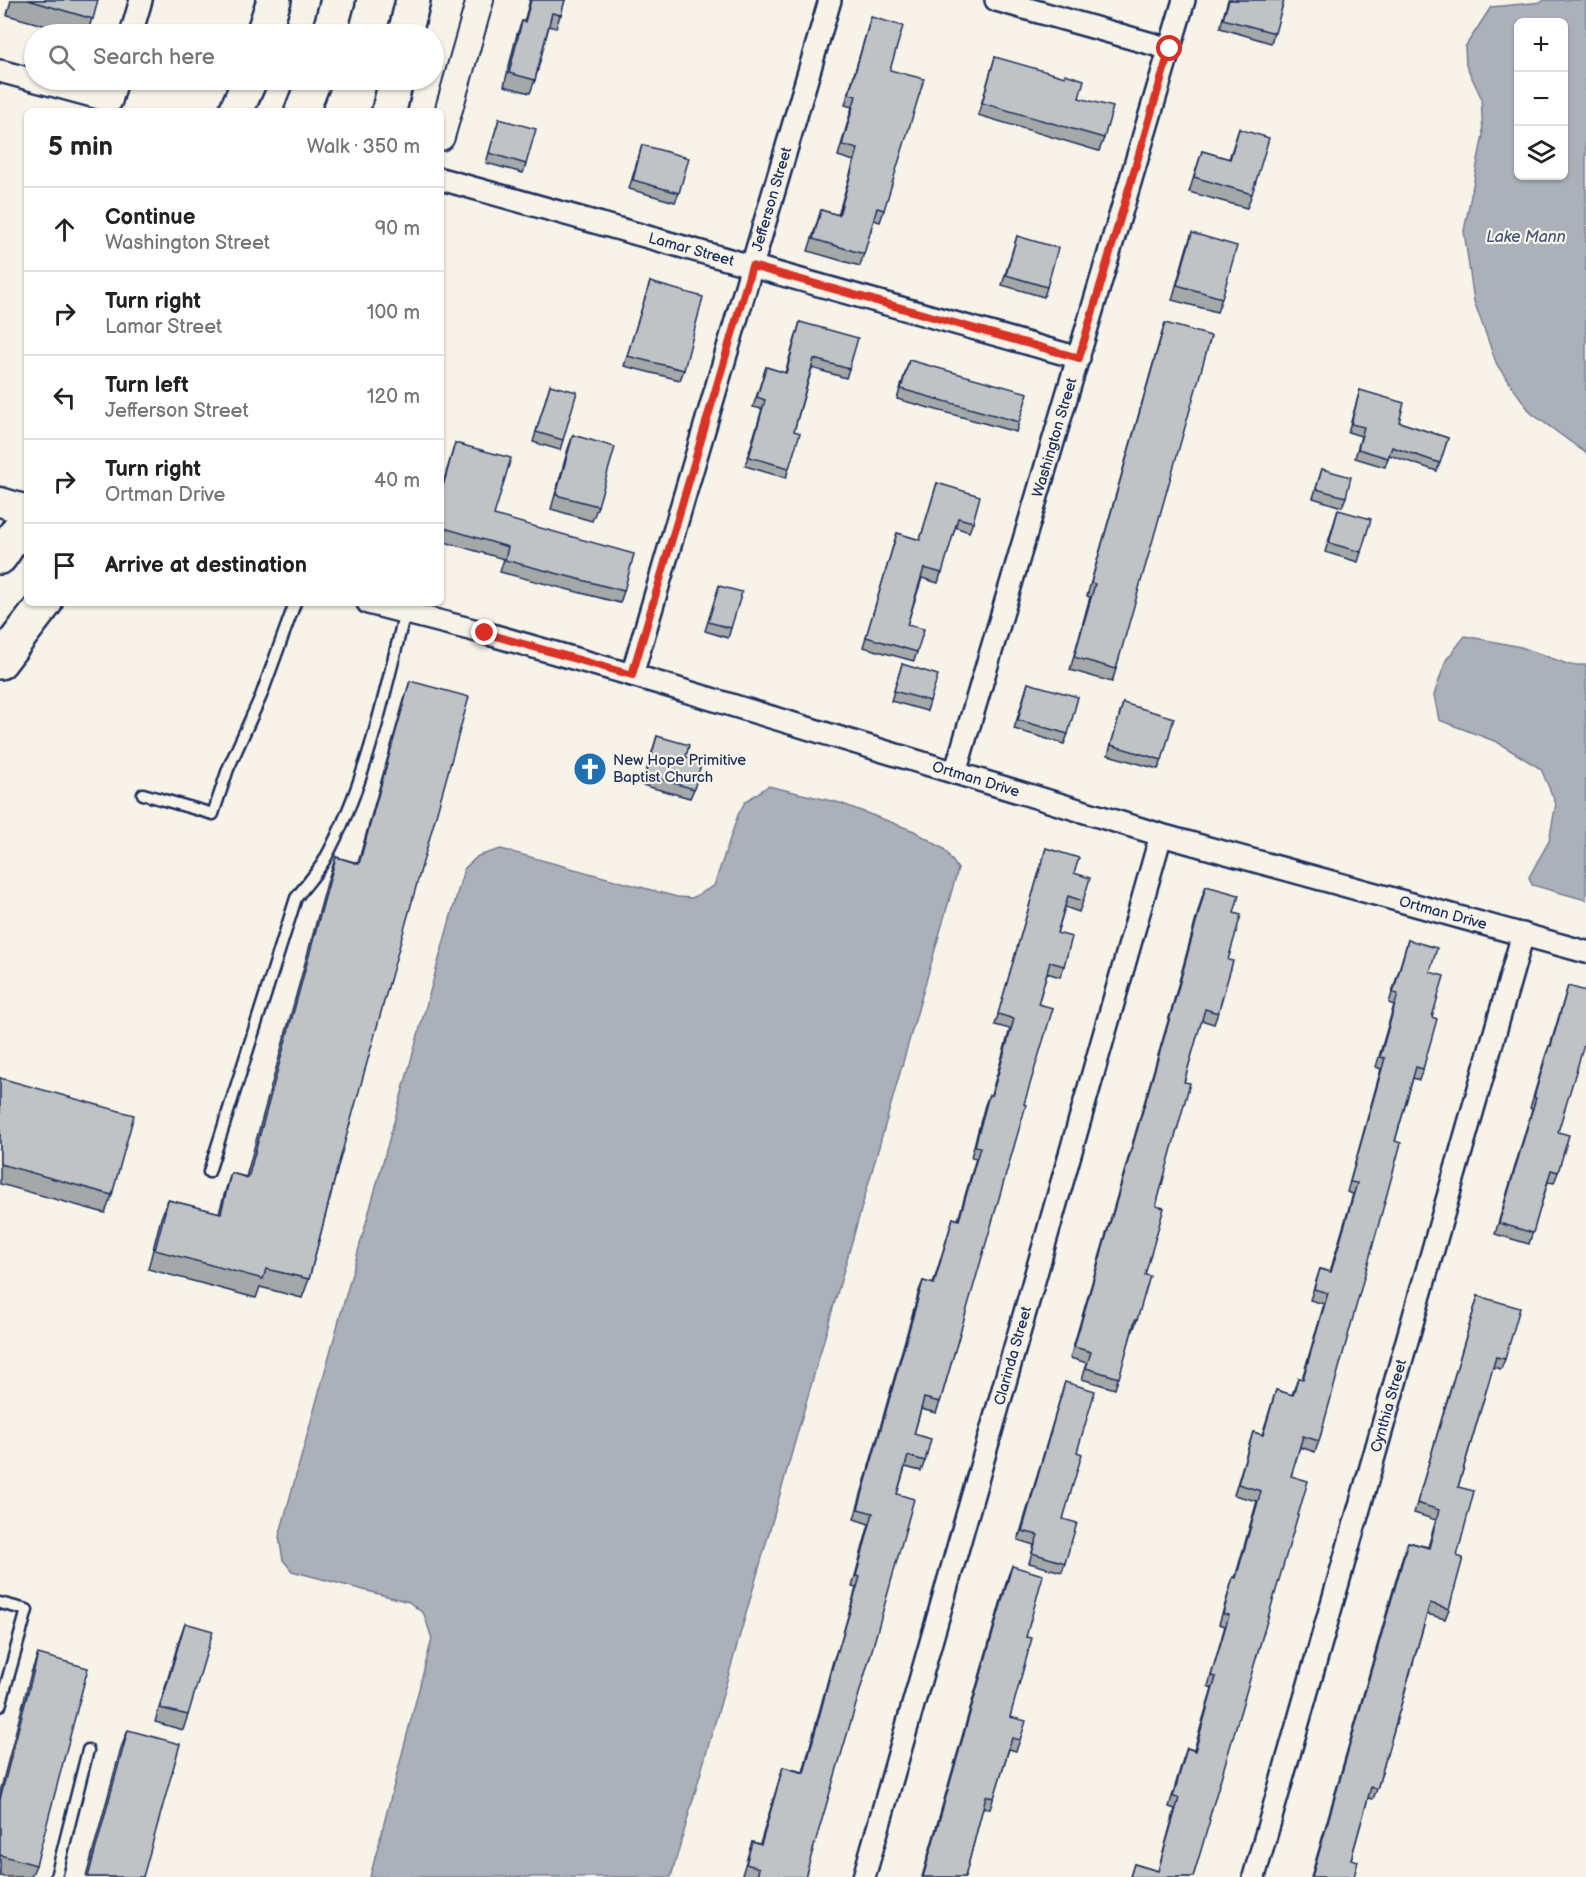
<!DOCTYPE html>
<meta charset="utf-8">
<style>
:root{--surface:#fff;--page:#f6f6f6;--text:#222;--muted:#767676;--line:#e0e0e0}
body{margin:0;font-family:"Balsamiq Sans",sans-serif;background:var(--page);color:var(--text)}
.controls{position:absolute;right:18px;top:18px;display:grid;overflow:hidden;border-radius:9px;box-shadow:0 2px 4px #0004}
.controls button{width:54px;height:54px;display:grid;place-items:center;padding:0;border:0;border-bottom:2px solid var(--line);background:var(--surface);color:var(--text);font:30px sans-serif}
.stop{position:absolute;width:18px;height:18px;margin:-14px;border:4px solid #d93025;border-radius:50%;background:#fff}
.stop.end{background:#d93025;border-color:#fff;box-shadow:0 2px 6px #0008}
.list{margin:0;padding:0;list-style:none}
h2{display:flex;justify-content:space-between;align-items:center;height:78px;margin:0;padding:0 24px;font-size:26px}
h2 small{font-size:20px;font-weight:400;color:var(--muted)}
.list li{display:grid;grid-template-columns:39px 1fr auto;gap:18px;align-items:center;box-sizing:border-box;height:84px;padding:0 24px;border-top:2px solid var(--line)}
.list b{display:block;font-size:22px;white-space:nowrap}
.list p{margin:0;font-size:20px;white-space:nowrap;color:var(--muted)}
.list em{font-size:20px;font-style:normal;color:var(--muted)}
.icon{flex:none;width:33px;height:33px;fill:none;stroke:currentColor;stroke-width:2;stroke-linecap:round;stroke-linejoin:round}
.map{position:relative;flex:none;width:1586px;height:1877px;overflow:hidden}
.search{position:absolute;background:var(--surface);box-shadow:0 2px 4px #0004;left:24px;top:24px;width:420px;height:66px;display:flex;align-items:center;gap:15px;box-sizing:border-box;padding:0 21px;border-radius:33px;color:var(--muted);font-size:22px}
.panel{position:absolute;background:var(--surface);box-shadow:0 2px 4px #0004;left:24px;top:108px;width:420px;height:498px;border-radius:9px}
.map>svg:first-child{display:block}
</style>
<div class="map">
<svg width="1586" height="1877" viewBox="0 0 1586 1877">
<rect width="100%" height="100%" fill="#f7f3e8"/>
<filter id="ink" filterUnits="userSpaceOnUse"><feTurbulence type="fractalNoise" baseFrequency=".0167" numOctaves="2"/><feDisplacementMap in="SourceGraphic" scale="12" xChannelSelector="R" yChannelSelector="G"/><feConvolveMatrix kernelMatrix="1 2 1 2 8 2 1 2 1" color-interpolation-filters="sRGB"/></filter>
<g filter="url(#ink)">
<!-- water -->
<g fill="#acb0b9" stroke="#727c95" stroke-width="1.5" fill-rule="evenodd">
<path d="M1544,0H1586V453L1531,413L1497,365L1474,301L1464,231L1483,135L1481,97L1466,65L1465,47L1491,7L1542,2ZM1518,22H1564V176H1518Z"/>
<polygon points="1465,636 1521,647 1570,665 1586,665 1586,900 1532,885 1529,877 1549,841 1556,804 1541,769 1497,742 1439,720 1434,695 1446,660"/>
<polygon points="768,786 840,803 914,831 944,849 958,869 671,1877 370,1877 432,1639 424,1614 409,1602 292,1571 283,1560 279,1537 464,869 478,856 501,849 677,897 692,898 714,886 738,815 745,802"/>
</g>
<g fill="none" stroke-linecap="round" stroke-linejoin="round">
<defs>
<g id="service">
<polyline points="143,794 213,814 228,769 261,696 295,603"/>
<path d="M209,1172L296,898C305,886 316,874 324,861C366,785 384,696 405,612"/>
<polyline points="0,1603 27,1610 0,1706"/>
<polyline points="56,1877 88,1750"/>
</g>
<g id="minor">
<polyline points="996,0 1170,49"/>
<polyline points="131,34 141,0"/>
<polyline points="0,71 111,101 117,80"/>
<path id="s1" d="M441,179L1079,358"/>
<path id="s2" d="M368,603L485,633L632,675L1161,835L1586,952"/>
<path id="s3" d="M632,675L830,0"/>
<path id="s4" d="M955,773L1184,0"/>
<path id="s5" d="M864,1877L1161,835"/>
<path id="s6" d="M1254,1877L1523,934"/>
</g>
<polyline id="tertiary" points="441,137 480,0"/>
<polyline id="secondary" points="0,502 27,510"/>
<g id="motorway">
<polyline points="263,34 274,0"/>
<polyline points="329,34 338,0"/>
<polyline points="405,34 413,0"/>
<polyline points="236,111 250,80"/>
<polyline points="302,111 314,80"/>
<polyline points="389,111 396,80"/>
<polyline points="0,557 27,517"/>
<polyline points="0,662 45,603"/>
</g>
</defs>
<!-- service casing -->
<use href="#service" stroke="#1b2f5e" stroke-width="15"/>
<!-- minor casing -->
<use href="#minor" stroke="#1b2f5e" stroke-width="26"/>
<!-- tertiary casing -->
<use href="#tertiary" stroke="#1b2f5e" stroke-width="30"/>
<!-- secondary casing -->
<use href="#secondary" stroke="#1b2f5e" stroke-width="33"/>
<!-- motorway casing -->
<use href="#motorway" stroke="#1b2f5e" stroke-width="38"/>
<!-- service -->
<use href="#service" stroke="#f7f3e8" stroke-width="10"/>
<!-- minor -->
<use href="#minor" stroke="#f7f3e8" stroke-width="21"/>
<!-- tertiary -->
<use href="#tertiary" stroke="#f7f3e8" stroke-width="26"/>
<!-- secondary -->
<use href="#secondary" stroke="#f7f3e8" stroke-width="28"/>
<!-- motorway -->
<use href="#motorway" stroke="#f7f3e8" stroke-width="33"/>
</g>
<!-- wall -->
<g fill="#a5a8a9" stroke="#1b2f5e" stroke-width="1.5">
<polygon points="11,0 98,0 87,34 75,34 7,15"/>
<polygon points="530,0 565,0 556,28 549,26 535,80 530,93 504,86 517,34 522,21 524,22"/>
<polygon points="1228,0 1284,0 1271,43 1220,28"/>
<polygon points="871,17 890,70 884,210 880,222 874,220 860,266 808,251 821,210 838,215 854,161 838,156 852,107 845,105"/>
<polygon points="995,57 1079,98 1104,138 1099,151 978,115"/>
<polygon points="499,119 526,164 523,173 486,163"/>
<polygon points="1239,129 1252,194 1247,208 1189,192 1202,151 1229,159"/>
<polygon points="642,145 679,193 675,202 629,189"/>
<polygon points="1192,233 1222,298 1217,312 1172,300 1187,247"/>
<polygon points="1017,236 1047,287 1044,297 1002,285"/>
<polygon points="650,282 684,370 680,380 624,366"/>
<polygon points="800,322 849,369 846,378 812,368 794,431 789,468 786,478 745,466 762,409 753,407 766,367 785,373"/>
<polygon points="1165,323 1116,669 1112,682 1070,670 1090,597 1087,596 1161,336"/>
<polygon points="909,360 1019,422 1016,432 897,399"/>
<polygon points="550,385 563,440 560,450 533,442"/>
<polygon points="1360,390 1399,422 1448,438 1437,471 1389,455 1385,467 1355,458 1361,436 1348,432"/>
<polygon points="573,435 598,506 592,521 551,509 568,449"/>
<polygon points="455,443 494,515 624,591 620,603 500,572 504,559 441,541 441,490"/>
<polygon points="1322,469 1346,497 1342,507 1313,498"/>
<polygon points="937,483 973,522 969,532 955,527 938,583 922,578 907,625 917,652 914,661 863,647 897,533 920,540"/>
<polygon points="1338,510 1361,552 1358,562 1325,552"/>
<polygon points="719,586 731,628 728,638 705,631"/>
<polygon points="902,664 930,701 927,711 891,701"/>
<polygon points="410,681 337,1170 309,1279 302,1298 260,1287 256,1298 148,1269 161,1218 168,1200 219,1213 225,1192 231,1173 246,1177 329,876 336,857 358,863 404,700"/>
<polygon points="1028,683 1068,734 1064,744 1014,729"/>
<polygon points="1123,703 1162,760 1158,769 1108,755"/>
<polygon points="657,736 686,757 694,789 690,798 642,785"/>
<polygon points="1046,848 1074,873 1083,901 1079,912 1065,907 1057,933 1064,966 1060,977 1047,973 1038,1004 1024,1104 940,1402 936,1413 921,1409 914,1434 925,1461 921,1471 905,1467 897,1494 805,1877 748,1877 742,1875 752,1842 760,1844 783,1767 803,1772 833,1661 837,1650 838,1651 856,1588 852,1587 869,1524 854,1519 919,1291 923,1281 933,1284 953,1218 958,1220 976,1158 971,1157 985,1105 989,1095 991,1095 1010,1029 995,1025"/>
<polygon points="1206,886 1234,913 1228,960 1218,1013 1214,1024 1201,1020 1184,1082 1156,1206 1137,1320 1133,1331 1132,1331 1115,1389 1082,1379 1087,1363 1070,1358 1171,1011 1202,897"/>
<polygon points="1408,940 1430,972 1432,1017 1423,1069 1419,1080 1413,1078 1395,1141 1319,1441 1315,1452 1300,1447 1291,1476 1209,1819 1193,1877 1130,1877 1134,1864 1158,1871 1175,1809 1169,1807 1183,1759 1187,1748 1194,1750 1212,1688 1208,1686 1225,1626 1219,1624 1230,1588 1233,1577 1235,1578 1257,1501 1234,1495 1253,1432 1262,1435 1276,1390 1292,1395 1298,1378 1302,1379 1324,1304 1310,1300 1320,1269 1330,1272 1353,1194 1347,1192 1381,1069 1376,1067 1394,1005 1389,1003"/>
<polygon points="1568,986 1558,1132 1558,1172 1554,1183 1548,1182 1529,1244 1495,1234 1532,1109 1530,1108 1545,1057 1549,1046 1550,1046"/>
<polygon points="0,1078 112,1195 105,1213 0,1184"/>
<polygon points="1478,1296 1505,1359 1501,1369 1493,1367 1458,1487 1457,1556 1449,1609 1445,1619 1427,1614 1377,1789 1373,1799 1368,1798 1351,1859 1354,1877 1311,1877 1404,1552 1408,1542 1428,1547 1436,1520 1414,1513"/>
<polygon points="1065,1382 1077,1452 1063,1519 1065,1563 1062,1572 1029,1563 1034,1545 1018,1540"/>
<polygon points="1012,1566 1026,1637 1010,1717 1020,1740 1016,1751 1009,1749 990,1809 983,1807 965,1877 922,1877 1008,1576"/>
<polygon points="185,1623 188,1715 183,1730 155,1722 180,1637"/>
<polygon points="38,1654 36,1865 31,1877 4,1877 0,1876 0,1792 31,1673"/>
<polygon points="128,1730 143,1877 86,1877 121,1748"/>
</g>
<!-- building -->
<g fill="#c0c3c5" stroke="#1b2f5e" stroke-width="1.5">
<polygon points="28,0 98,0 93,19"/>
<polygon points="531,0 565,0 561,15 552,13 535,80 509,73 522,21 525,22"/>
<polygon points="1229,0 1284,0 1275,33 1223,19"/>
<polygon points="871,17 903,26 890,70 924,79 884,210 877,208 864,254 813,239 821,210 839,215 858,149 842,145 856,96 849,94"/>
<polygon points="995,57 1065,77 1065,74 1084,80 1079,98 1113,107 1104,138 982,103"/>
<polygon points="499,119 536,129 526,164 489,153"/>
<polygon points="1239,129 1269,138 1252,194 1194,177 1202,151 1230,159"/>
<polygon points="642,145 689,158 679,193 633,180"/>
<polygon points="1192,233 1237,246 1222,298 1177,285"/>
<polygon points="1017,236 1058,248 1047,287 1006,275"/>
<polygon points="650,282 703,297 684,370 627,356"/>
<polygon points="800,322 858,338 849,369 814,359 794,431 800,433 789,468 749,457 765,400 757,397 766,367 786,373"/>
<polygon points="1165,323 1211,336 1116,669 1074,657 1095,584 1091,583"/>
<polygon points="909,360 1028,393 1019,422 901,389"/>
<polygon points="550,385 577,392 563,440 536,432"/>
<polygon points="1360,390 1404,403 1399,422 1448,438 1440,463 1392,447 1388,458 1358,449 1364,427 1351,424"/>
<polygon points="573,435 615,447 598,506 556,495"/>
<polygon points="455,443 511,458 494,515 634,554 624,591 505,560 508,547 441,527 441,493"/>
<polygon points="1322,469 1351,477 1346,497 1316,489"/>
<polygon points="937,483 980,496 973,522 958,518 942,573 924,568 907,625 924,629 917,652 866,637 897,533 920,540"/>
<polygon points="1338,510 1371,519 1361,552 1329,543"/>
<polygon points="719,586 742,592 731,628 708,622"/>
<polygon points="902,664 938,675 930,701 894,691"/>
<polygon points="410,681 469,697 337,1170 309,1279 266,1269 263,1279 155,1250 168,1200 221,1213 231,1173 248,1178 336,857 359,864"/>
<polygon points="1028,683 1078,697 1068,734 1018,720"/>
<polygon points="1123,703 1174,718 1162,760 1111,745"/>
<polygon points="657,736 689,745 686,757 702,761 694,789 646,775"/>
<polygon points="1046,848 1079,858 1074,873 1090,878 1083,901 1068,896 1057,933 1072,937 1064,966 1050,962 1038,1004 1053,1008 1024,1104 1026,1105 940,1402 924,1398 914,1434 931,1439 925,1461 908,1456 897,1494 914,1499 872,1650 805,1877 757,1877 759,1868 746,1864 752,1842 761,1845 783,1767 804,1773 837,1650 838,1651 860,1577 856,1576 873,1513 858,1509 923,1281 934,1284 953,1218 959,1220 980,1147 975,1146 989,1095 992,1095 1014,1019 998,1014"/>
<polygon points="1206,886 1239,895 1234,913 1241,915 1228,960 1233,961 1218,1013 1205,1009 1184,1082 1190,1083 1156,1206 1164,1208 1145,1275 1150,1276 1137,1320 1135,1320 1119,1378 1086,1368 1091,1352 1074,1347 1175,1000"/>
<polygon points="1408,940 1437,948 1430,972 1444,976 1432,1017 1437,1019 1423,1069 1416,1067 1395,1141 1401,1143 1319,1441 1303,1436 1291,1476 1308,1481 1209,1819 1210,1820 1193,1877 1130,1877 1134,1864 1158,1871 1179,1798 1173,1797 1187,1748 1195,1751 1216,1677 1211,1676 1229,1615 1223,1614 1233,1577 1236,1578 1261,1491 1238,1484 1253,1432 1263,1435 1276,1390 1293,1395 1298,1378 1303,1379 1328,1293 1314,1289 1320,1269 1331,1272 1357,1183 1350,1182 1385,1058 1380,1057 1398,994 1393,993"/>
<polygon points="1568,986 1586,991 1586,1038 1558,1132 1569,1135 1558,1172 1551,1170 1533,1233 1499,1223 1536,1098 1534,1097 1549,1046 1551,1046"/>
<polygon points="0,1078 134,1115 112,1195 0,1164"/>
<polygon points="1478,1296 1520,1308 1505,1359 1496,1357 1458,1487 1474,1491 1457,1556 1463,1558 1449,1609 1430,1603 1377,1789 1371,1787 1351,1859 1358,1861 1354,1877 1312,1877 1408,1542 1429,1548 1439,1510 1417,1503"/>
<polygon points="1065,1382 1095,1391 1077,1452 1082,1454 1063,1519 1077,1523 1065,1563 1032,1553 1038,1535 1022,1531"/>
<polygon points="1012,1566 1043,1575 1026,1637 1032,1638 1010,1717 1026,1721 1020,1740 1012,1738 994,1798 986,1796 965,1877 923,1877"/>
<polygon points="185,1623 213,1631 188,1715 160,1708"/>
<polygon points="38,1654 88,1668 36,1865 0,1855 0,1799"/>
<polygon points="128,1730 180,1744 143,1877 88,1877"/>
</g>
</g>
<g fill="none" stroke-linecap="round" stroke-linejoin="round" filter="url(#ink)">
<!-- route -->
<polyline stroke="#d93025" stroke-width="8" points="485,633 632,675 752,266 1079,358 1170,49"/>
</g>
<!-- icons -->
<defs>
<symbol id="church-disc" viewBox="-11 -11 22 22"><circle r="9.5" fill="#1f6fb2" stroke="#f7f3e8"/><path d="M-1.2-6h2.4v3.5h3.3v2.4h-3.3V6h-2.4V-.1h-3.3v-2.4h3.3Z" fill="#fff"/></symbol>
</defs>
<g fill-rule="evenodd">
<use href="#church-disc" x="571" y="750" width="38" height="38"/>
</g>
<g text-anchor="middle" stroke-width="4.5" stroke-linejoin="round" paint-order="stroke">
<!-- street labels -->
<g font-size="15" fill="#1b2f5e" stroke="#f7f3e8">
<text dy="5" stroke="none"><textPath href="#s3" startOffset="496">Jefferson Street</textPath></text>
<text dy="5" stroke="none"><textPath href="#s1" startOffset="260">Lamar Street</textPath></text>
<text dy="5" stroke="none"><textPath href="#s4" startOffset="350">Washington Street</textPath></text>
<text dy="5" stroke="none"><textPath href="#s2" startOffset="633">Ortman Drive</textPath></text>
<text dy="5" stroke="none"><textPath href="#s2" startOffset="1119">Ortman Drive</textPath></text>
<text dy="5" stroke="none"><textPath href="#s5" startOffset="542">Clarinda Street</textPath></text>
<text dy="5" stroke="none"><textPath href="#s6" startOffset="490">Cynthia Street</textPath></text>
</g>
<!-- poi labels -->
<g font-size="15" fill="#1b2f5e" stroke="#f7f3e8" text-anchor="start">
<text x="613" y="765">New Hope Primitive<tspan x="613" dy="17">Baptist Church</tspan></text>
</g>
<!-- water labels -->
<g font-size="16" font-style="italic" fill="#465679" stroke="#f7f3e8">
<text x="1526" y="242">Lake Mann</text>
</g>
</g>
</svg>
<div class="controls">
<button>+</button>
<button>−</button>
<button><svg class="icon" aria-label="layers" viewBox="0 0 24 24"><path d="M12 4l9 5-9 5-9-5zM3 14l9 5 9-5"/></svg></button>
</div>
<div class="stop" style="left:1170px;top:49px"></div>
<div class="stop end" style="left:485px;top:633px"></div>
<div class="search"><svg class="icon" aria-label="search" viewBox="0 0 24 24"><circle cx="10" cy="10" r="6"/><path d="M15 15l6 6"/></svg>Search here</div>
<section class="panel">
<h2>5 min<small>Walk · 350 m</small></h2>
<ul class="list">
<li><svg class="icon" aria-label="ahead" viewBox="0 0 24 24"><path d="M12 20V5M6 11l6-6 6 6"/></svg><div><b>Continue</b><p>Washington Street</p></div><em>90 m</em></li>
<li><svg class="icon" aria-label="right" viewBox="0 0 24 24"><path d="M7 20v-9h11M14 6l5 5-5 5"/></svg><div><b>Turn right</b><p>Lamar Street</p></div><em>100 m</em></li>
<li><svg class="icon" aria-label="left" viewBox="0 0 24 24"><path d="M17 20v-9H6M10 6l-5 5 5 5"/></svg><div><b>Turn left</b><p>Jefferson Street</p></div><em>120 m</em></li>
<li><svg class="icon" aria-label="right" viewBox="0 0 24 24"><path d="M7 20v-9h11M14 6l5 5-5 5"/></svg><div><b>Turn right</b><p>Ortman Drive</p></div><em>40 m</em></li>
<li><svg class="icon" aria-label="arrive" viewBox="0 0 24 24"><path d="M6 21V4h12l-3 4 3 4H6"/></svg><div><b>Arrive at destination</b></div></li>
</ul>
</section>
</div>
